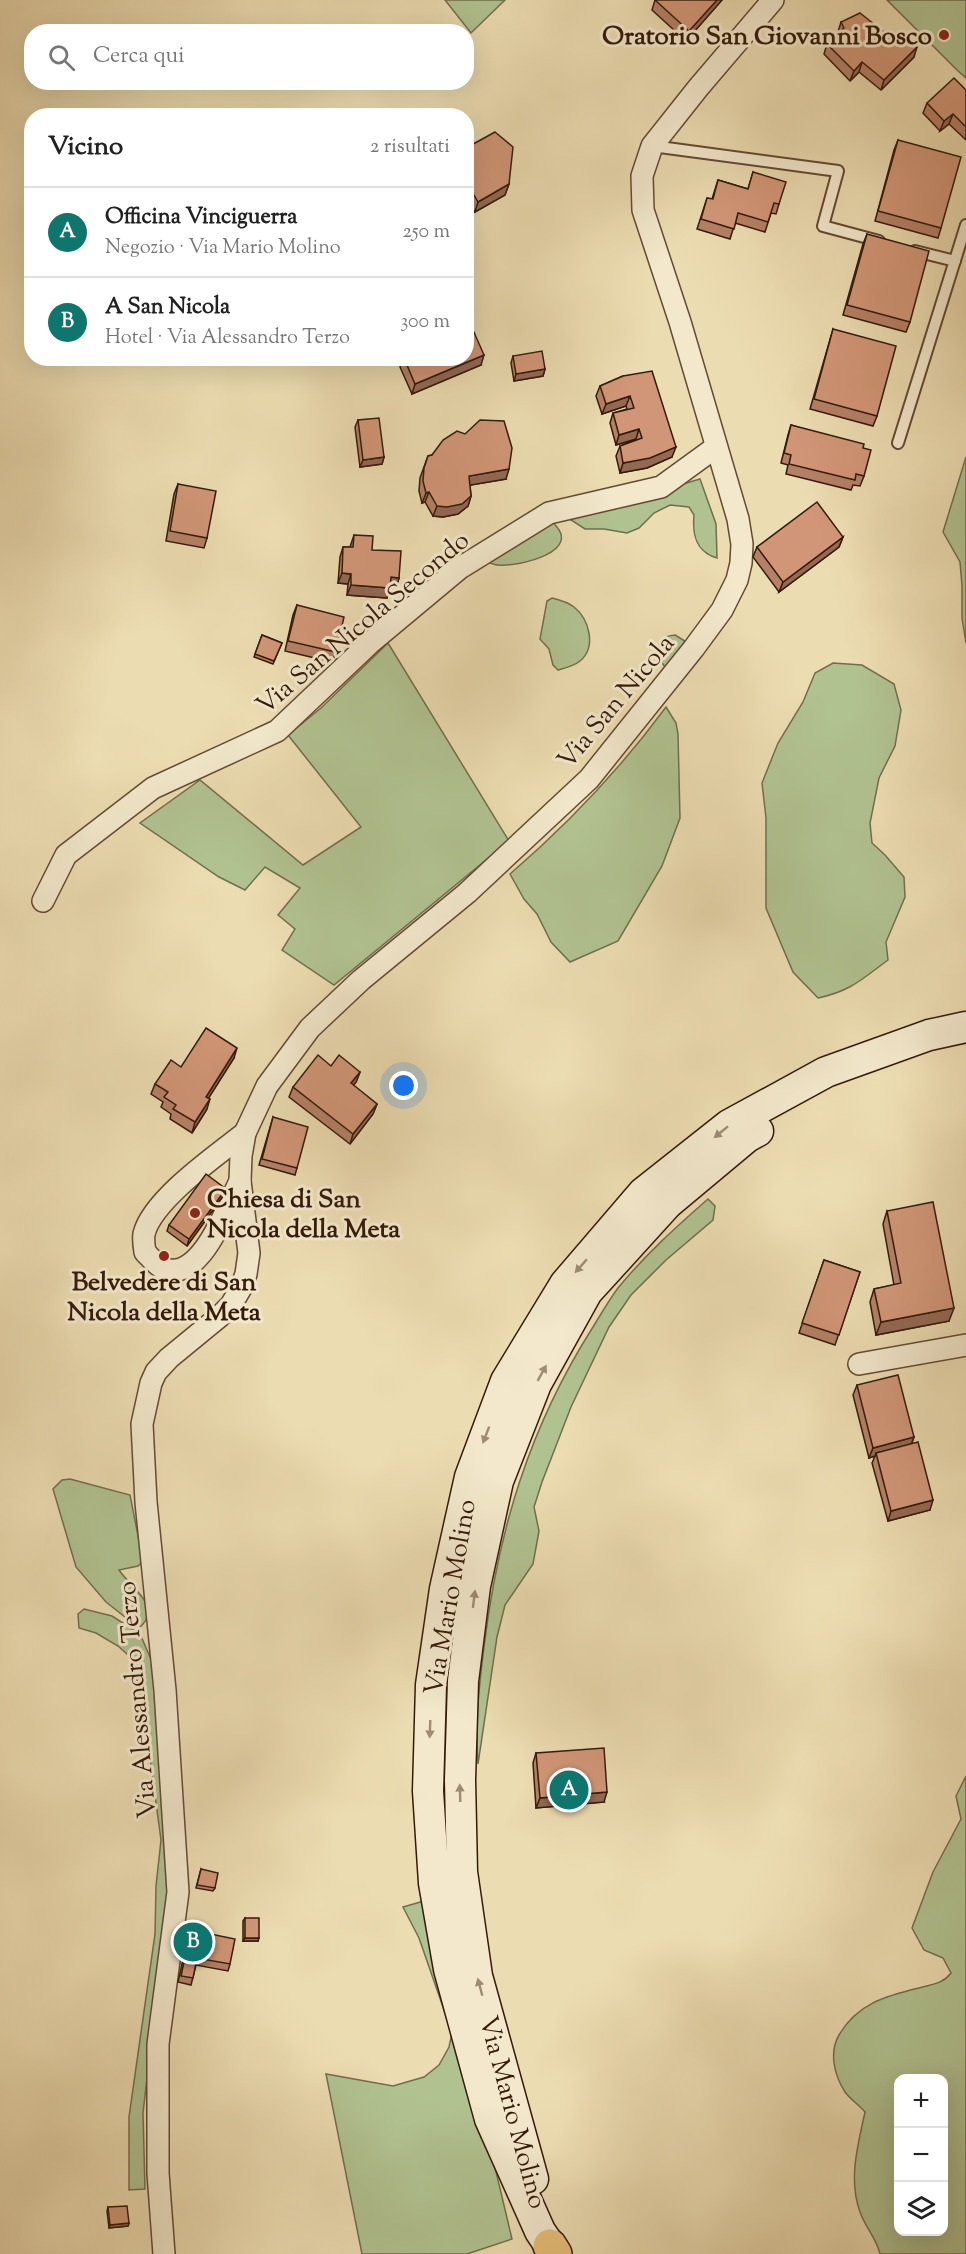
<!DOCTYPE html>
<html lang="it">
<meta charset="utf-8">
<style>
:root{--surface:#fff;--page:#f6f6f6;--text:#222;--muted:#767676;--line:#e0e0e0;--accent:#0f766e}
body{margin:0;font-family:"Sorts Mill Goudy",serif;background:var(--page);color:var(--text)}
.controls{position:absolute;right:18px;bottom:18px;display:grid;overflow:hidden;border-radius:12px;box-shadow:0 6px 24px #0002}
.controls button{width:54px;height:54px;display:grid;place-items:center;padding:0;border:0;border-bottom:2px solid var(--line);background:var(--surface);color:var(--text);font:30px sans-serif}
.you{position:absolute;left:404px;top:1086px;width:21px;height:21px;margin:-15px;border:4px solid #fff;border-radius:50%;background:#1a73e8;box-shadow:0 0 0 9px #1a73e833}
.badge{display:grid;place-items:center;width:39px;height:39px;border-radius:50%;background:var(--accent);color:#fff;font-size:20px;font-weight:700}
.pin{position:absolute;translate:-50% -50%;border:3px solid #fff;box-shadow:0 2px 6px #0006}
.list{margin:0;padding:0;list-style:none}
h2{display:flex;justify-content:space-between;align-items:center;height:78px;margin:0;padding:0 24px;font-size:26px}
h2 small{font-size:20px;font-weight:400;color:var(--muted)}
.list li{display:grid;grid-template-columns:39px 1fr auto;gap:18px;align-items:center;box-sizing:border-box;height:90px;padding:0 24px;border-top:2px solid var(--line)}
.list b{display:block;font-size:22px;white-space:nowrap}
.list p{margin:0;font-size:20px;white-space:nowrap;color:var(--muted)}
.list em{font-size:20px;font-style:normal;color:var(--muted)}
.icon{flex:none;width:33px;height:33px;fill:none;stroke:currentColor;stroke-width:2;stroke-linecap:round;stroke-linejoin:round}
.map{position:relative;flex:none;width:966px;height:2254px;overflow:hidden}
.search{position:absolute;background:var(--surface);box-shadow:0 6px 24px #0002;left:24px;top:24px;width:450px;height:66px;display:flex;align-items:center;gap:15px;box-sizing:border-box;padding:0 21px;border-radius:24px;color:var(--muted);font-size:22px}
.panel{position:absolute;background:var(--surface);box-shadow:0 6px 24px #0002;left:24px;top:108px;width:450px;height:258px;border-radius:24px}
.map>svg:first-child{display:block}
</style>
<div class="map">
<svg width="966" height="2254" viewBox="0 0 966 2254">
<rect width="100%" height="100%" fill="#ecdcb1"/>
<filter id="stains"><feTurbulence type="fractalNoise" baseFrequency=".00333" numOctaves="4"/><feColorMatrix values="0 0 0 0 .2 0 0 0 0 .09 0 0 0 0 .02 0 0 0 .5 -.17"/></filter>
<radialGradient id="worn" r=".72"><stop offset=".6" stop-color="#630" stop-opacity="0"/><stop offset="1" stop-color="#630" stop-opacity=".3"/></radialGradient>
<!-- green -->
<g fill="#b1c291" stroke="#726e4d" stroke-width="1.5" fill-rule="evenodd">
<polygon points="445,0 505,0 471,33"/>
<polygon points="887,0 966,0 966,78 957,70"/>
<polygon points="966,457 966,643 962,618 962,586 960,562 943,532"/>
<path d="M700,479L716,524L717,558C696,552 692,535 694,515L689,507L670,505L654,513L639,528L627,533L604,529H585L568,518Z"/>
<path d="M552,522C586,551 519,567 498,565C494,565 489,562 485,561Z"/>
<path d="M552,598C560,600 568,602 574,607C589,619 597,647 580,661C574,666 565,668 558,670L553,665L549,649L540,639L547,601Z"/>
<path d="M675,635L688,643L667,670L656,654C658,642 662,636 675,635Z"/>
<polygon points="388,643 509,841 334,985 282,950 295,929 278,915 300,888 265,867 245,890 219,877 140,823 200,780 303,865 361,827 288,735 321,708"/>
<path d="M833,663L862,665L894,684L901,710L895,746L879,778L870,823L872,843L885,855L904,877L905,897L886,942L888,960C862,979 851,991 818,998L793,972L766,908V818L762,783L778,743L803,702L815,673Z"/>
<path d="M666,707L676,723L678,734L680,818L662,866L618,941L570,962L551,942L537,914L524,899L510,874C568,824 621,768 666,707Z"/>
<path d="M708,1199L715,1206L713,1220L666,1260L631,1295L609,1327L571,1407L542,1482L534,1507L539,1531L533,1564L505,1605L497,1637L478,1764C475,1725 479,1686 484,1647C498,1530 530,1426 593,1327C601,1314 609,1300 618,1288C645,1255 676,1227 708,1199Z"/>
<path d="M70,1479L130,1495L143,1561L138,1566L119,1570C131,1588 164,1607 139,1628L106,1602L76,1567L53,1489L62,1480Z"/>
<polygon points="84,1609 112,1616 140,1634 154,1666 168,1895 143,2113 145,2189 129,2190 129,2117 155,1934 156,1886 161,1840 145,1721 134,1665 127,1654 118,1646 96,1633 79,1628 78,1614"/>
<path d="M966,1776V2254H880C877,2239 865,2227 860,2212C848,2179 858,2145 865,2112C859,2105 850,2099 845,2092C834,2075 829,2052 839,2035C857,2004 885,1996 919,1988C932,1984 943,1984 951,1973L943,1958L924,1950L912,1928L933,1872L961,1819L956,1796ZM898,2078H944V2232H898Z"/>
<polygon points="431,1899 512,2239 467,2254 362,2254 326,2074 393,2086 424,2077 439,2065 449,2047 452,2033 419,1938 403,1907"/>
</g>
<g fill="none" stroke-linecap="round" stroke-linejoin="round">
<defs>
<g id="lane">
<polyline points="652,146 838,171 823,226 879,241"/>
<polyline points="915,251 955,261"/>
<polyline points="898,443 966,225"/>
</g>
<g id="street">
<polyline points="43,901 66,855 153,788 277,731 370,643 460,568 549,513 661,487 716,447"/>
<path d="M240,1181C228,1205 200,1285 163,1268C156,1265 150,1257 145,1252C144,1246 143,1240 144,1234C152,1200 217,1155 245,1133"/>
<polyline points="859,1364 966,1345"/>
<polyline points="164,2254 158,2173 158,2044 178,1892 165,1690 146,1502 142,1424 151,1383 156,1372 169,1358 219,1317 231,1305 241,1288 246,1274 249,1253 240,1181 241,1156 245,1133 267,1086 310,1028 361,980 467,893 589,779 694,648 722,610 737,580 741,563 742,544 738,519 680,322 643,210 642,176 652,146 698,88 773,0"/>
</g>
<g id="secondary">
<polyline points="533,2179 477,1976 462,1872 460,1780 463,1681 475,1586 498,1481 536,1384 587,1292 668,1203 747,1137 758,1131"/>
<polyline points="550,2246 540,2231 490,2119 449,1969 434,1883 428,1791 431,1685 445,1589 470,1477 506,1381 565,1284 643,1193 729,1125 826,1072 929,1035 966,1027"/>
</g>
<polyline id="primary" points="550,2246 555,2254"/>
</defs>
<!-- lane casing -->
<use href="#lane" stroke="#624a33" stroke-width="14"/>
<!-- street casing -->
<use href="#street" stroke="#624a33" stroke-width="24"/>
<!-- secondary casing -->
<use href="#secondary" stroke="#341a09" stroke-width="33"/>
<!-- primary casing -->
<use href="#primary" stroke="#341a09" stroke-width="36"/>
<!-- lane -->
<use href="#lane" stroke="#f3e8cc" stroke-width="10"/>
<!-- street -->
<use href="#street" stroke="#f3e8cc" stroke-width="21"/>
<!-- secondary -->
<use href="#secondary" stroke="#f3e8cc" stroke-width="30"/>
<!-- primary -->
<use href="#primary" stroke="#e6be78" stroke-width="33"/>
</g>
<!-- wall -->
<g fill="#b48166" stroke="#341a09" stroke-width="1.5">
<polygon points="655,0 722,0 686,41 652,10"/>
<polygon points="841,22 914,57 881,90 859,72 850,81 824,54 827,44 839,34 838,32"/>
<polygon points="323,82 345,82 340,89"/>
<polygon points="966,90 966,140 949,124 940,131 923,113 927,103"/>
<polygon points="898,140 941,228 938,238 875,221 894,150"/>
<polygon points="466,148 509,184 505,195 475,212 466,198"/>
<polygon points="753,172 779,204 776,214 771,213 765,232 735,223 730,239 697,229 707,198 712,199 718,180 748,189"/>
<polygon points="867,234 910,322 906,332 843,315 863,244"/>
<polygon points="833,329 877,416 873,426 810,409"/>
<polygon points="513,356 545,369 543,376 514,381 511,363"/>
<polygon points="403,358 466,358 481,365 412,394 400,367"/>
<polygon points="623,376 672,457 647,468 620,473 616,456 620,446 636,440 636,439 616,445 610,423 613,413 627,409 626,406 602,414 596,396 600,386"/>
<polygon points="358,420 384,457 382,464 360,467 355,427"/>
<polygon points="791,425 863,448 864,476 860,486 853,485 851,490 786,474 788,465 781,463 788,435"/>
<polygon points="465,434 506,479 470,485 471,496 468,506 458,514 443,517 433,516 425,502 422,503 419,491 420,478 428,456 432,455"/>
<polygon points="178,484 207,538 204,548 166,541 174,494"/>
<polygon points="354,535 372,550 399,578 396,588 390,587 387,598 347,595 348,584 338,583 340,557 343,547 350,547"/>
<polygon points="843,537 839,547 779,592 753,557 757,547"/>
<polygon points="297,605 336,652 332,662 285,651 293,615"/>
<polygon points="262,635 282,643 273,664 254,657"/>
<polygon points="234,1058 208,1098 207,1109 192,1133 170,1119 171,1114 161,1107 163,1102 151,1094 155,1084 181,1067"/>
<polygon points="331,1066 360,1072 356,1082 353,1085 377,1104 373,1114 350,1144 289,1097 293,1087"/>
<polygon points="273,1117 297,1168 295,1175 259,1165"/>
<polygon points="226,1189 224,1195 187,1246 167,1231 169,1225"/>
<polygon points="887,1211 949,1321 876,1335 870,1302 874,1289 894,1285 883,1224"/>
<polygon points="824,1260 860,1272 835,1345 799,1333"/>
<polygon points="857,1385 914,1437 912,1443 930,1510 888,1521 872,1463 875,1456 869,1458 853,1395"/>
<polygon points="536,1753 604,1802 536,1808 533,1763"/>
<polygon points="201,1869 215,1888 213,1891 196,1888"/>
<polygon points="245,1918 258,1941 243,1941 243,1921"/>
<polygon points="191,1930 230,1964 228,1971 196,1965 191,1985 178,1982 188,1937"/>
<polygon points="108,2207 129,2223 128,2226 109,2228 107,2211"/>
</g>
<!-- shaded-wall -->
<g fill="#926953" stroke="#341a09" stroke-width="1.5">
<polygon points="717,0 722,0 686,41 689,31"/>
<polygon points="917,47 914,57 881,90 884,80"/>
<polygon points="862,62 859,72 850,81 854,71"/>
<polygon points="953,114 949,124 940,131 944,121"/>
<polygon points="509,184 505,195 475,212 478,202"/>
<polygon points="484,355 481,365 412,394 415,384"/>
<polygon points="545,369 543,376 514,381 516,374"/>
<polygon points="630,396 626,406 602,414 606,404"/>
<polygon points="639,429 636,439 616,445 619,435"/>
<polygon points="676,447 672,457 647,468 620,473 623,463"/>
<polygon points="384,457 382,464 360,467 363,460"/>
<polygon points="509,469 506,479 465,486 469,476"/>
<polygon points="429,492 425,502 422,503 426,493"/>
<polygon points="471,496 468,506 458,514 443,517 433,516 437,506"/>
<polygon points="843,537 839,547 779,592 783,582"/>
<polygon points="342,573 351,574 348,584 338,583"/>
<polygon points="391,577 399,578 396,588 387,587"/>
<polygon points="351,585 390,588 387,598 347,595"/>
<polygon points="237,1048 234,1058 203,1107 206,1097"/>
<polygon points="360,1072 356,1082 347,1093 351,1083"/>
<polygon points="210,1099 207,1109 192,1133 195,1122"/>
<polygon points="377,1104 373,1114 350,1144 353,1134"/>
<polygon points="226,1189 224,1195 187,1246 189,1239"/>
<polygon points="954,1308 949,1321 876,1335 881,1322"/>
<polygon points="914,1437 910,1447 876,1453 875,1456 869,1458 873,1448"/>
<polygon points="933,1500 930,1510 888,1521 891,1511"/>
<polygon points="607,1792 604,1802 536,1808 540,1798"/>
<polygon points="245,1938 259,1938 258,1941 243,1941"/>
<polygon points="129,2223 128,2226 109,2228 110,2225"/>
</g>
<!-- building -->
<g fill="#d19677" stroke="#341a09" stroke-width="1.5">
<polygon points="655,0 717,0 689,31"/>
<polygon points="860,13 898,43 905,35 917,47 884,80 862,62 854,71 827,44 844,28 841,22"/>
<polygon points="954,78 966,90 966,127 953,114 944,121 927,103"/>
<polygon points="495,132 513,147 509,184 478,202 466,181 466,148"/>
<polygon points="898,140 961,157 941,228 878,211"/>
<polygon points="753,172 786,182 779,204 774,203 768,222 738,213 734,229 701,219 707,198 713,199 718,180 748,189"/>
<polygon points="867,234 929,251 910,322 847,305"/>
<polygon points="466,314 484,355 415,384 404,358 466,358"/>
<polygon points="833,329 896,346 877,416 814,399"/>
<polygon points="542,351 545,369 516,374 513,356"/>
<polygon points="652,371 676,447 650,458 623,463 620,446 642,438 639,429 619,435 613,413 634,408 630,396 606,404 600,386 623,376"/>
<polygon points="379,418 384,457 363,460 358,420"/>
<polygon points="480,420 504,421 512,448 509,469 469,476 471,496 462,504 447,507 437,506 429,492 426,493 423,481 424,468 428,456 432,455 443,440 457,431 465,434"/>
<polygon points="791,425 864,444 863,448 871,450 864,476 856,474 855,480 789,464 791,455 784,453"/>
<polygon points="178,484 216,491 207,538 170,531"/>
<polygon points="817,502 843,537 783,582 757,547"/>
<polygon points="354,535 373,536 372,550 401,551 399,578 391,577 390,588 351,585 351,574 342,573 343,547 353,547"/>
<polygon points="297,605 344,617 336,652 288,641"/>
<polygon points="262,635 282,643 274,661 255,654"/>
<polygon points="206,1028 237,1048 206,1097 210,1099 195,1122 173,1109 176,1105 164,1097 168,1092 155,1084 171,1060 181,1067"/>
<polygon points="318,1055 331,1066 339,1055 360,1072 351,1083 377,1104 353,1134 293,1087"/>
<polygon points="273,1117 308,1127 297,1168 262,1159"/>
<polygon points="206,1174 226,1189 189,1239 169,1225"/>
<polygon points="933,1202 954,1308 881,1322 874,1289 901,1283 887,1211"/>
<polygon points="824,1260 860,1272 839,1335 802,1323"/>
<polygon points="898,1375 914,1437 873,1448 857,1385"/>
<polygon points="918,1442 933,1500 891,1511 876,1453"/>
<polygon points="604,1748 607,1792 540,1798 536,1753"/>
<polygon points="201,1869 218,1873 215,1888 197,1885"/>
<rect x="245" y="1918" width="14" height="20"/>
<polygon points="191,1930 235,1939 230,1964 197,1958 193,1978 181,1976"/>
<polygon points="127,2206 129,2223 110,2225 108,2207"/>
</g>
<!-- one-way arrows -->
<defs><path id="oneway-solid" d="M-6-.8H1V-3.2L6.5 0L1 3.2V.8H-6Z" transform="scale(1.5)"/></defs>
<g fill="#9d8b74">
<use href="#oneway-solid" transform="translate(721 1132) rotate(141)"/>
<use href="#oneway-solid" transform="translate(581 1266) rotate(131)"/>
<use href="#oneway-solid" transform="translate(542 1373) rotate(-61)"/>
<use href="#oneway-solid" transform="translate(486 1435) rotate(111)"/>
<use href="#oneway-solid" transform="translate(474 1599) rotate(-83)"/>
<use href="#oneway-solid" transform="translate(430 1729) rotate(92)"/>
<use href="#oneway-solid" transform="translate(460 1793) rotate(-92)"/>
<use href="#oneway-solid" transform="translate(480 1987) rotate(-105)"/>
</g>
<!-- markers -->
<g fill="#8f2418" stroke="#f3e8cc" stroke-width="2">
<circle cx="944" cy="35" r="6"/>
<circle cx="195" cy="1213" r="6"/>
<circle cx="164" cy="1256" r="6"/>
</g>
<g text-anchor="middle" stroke-width="6" stroke-linejoin="round" paint-order="stroke">
<!-- poi labels -->
<g font-size="26" font-weight="bold" fill="#341a09" stroke="#f3e8cc" text-anchor="end">
<text x="932" y="44">Oratorio San Giovanni Bosco</text>
<text x="207" y="1207" text-anchor="start">Chiesa di San<tspan x="207" dy="30">Nicola della Meta</tspan></text>
<text x="164" y="1290" text-anchor="middle">Belvedere di San<tspan x="164" dy="30">Nicola della Meta</tspan></text>
</g>
<!-- street labels -->
<g font-size="26" fill="#341a09" stroke="#f3e8cc">
<text transform="translate(362 622) rotate(-40)" y="9">Via San Nicola Secondo</text>
<text transform="translate(615 701) rotate(-50)" y="9">Via San Nicola</text>
<text transform="translate(449 1597) rotate(-80)" y="9">Via Mario Molino</text>
<text transform="translate(136 1700) rotate(-95)" y="9">Via Alessandro Terzo</text>
<text transform="translate(514 2112) rotate(75)" y="9">Via Mario Molino</text>
</g>
</g>
<rect width="100%" height="100%" filter="url(#stains)"/>
<rect width="100%" height="100%" fill="url(#worn)"/>
</svg>
<div class="controls">
<button>+</button>
<button>−</button>
<button><svg class="icon" aria-label="layers" viewBox="0 0 24 24"><path d="M12 4l9 5-9 5-9-5zM3 14l9 5 9-5"/></svg></button>
</div>
<div class="you"></div>
<div class="pin badge" style="left:569px;top:1790px">A</div>
<div class="pin badge" style="left:193px;top:1942px">B</div>
<div class="search"><svg class="icon" aria-label="search" viewBox="0 0 24 24"><circle cx="10" cy="10" r="6"/><path d="M15 15l6 6"/></svg>Cerca qui</div>
<section class="panel">
<h2>Vicino<small>2 risultati</small></h2>
<ul class="list">
<li><span class="badge">A</span><div><b>Officina Vinciguerra</b><p>Negozio · Via Mario Molino</p></div><em>250 m</em></li>
<li><span class="badge">B</span><div><b>A San Nicola</b><p>Hotel · Via Alessandro Terzo</p></div><em>300 m</em></li>
</ul>
</section>
</div>
